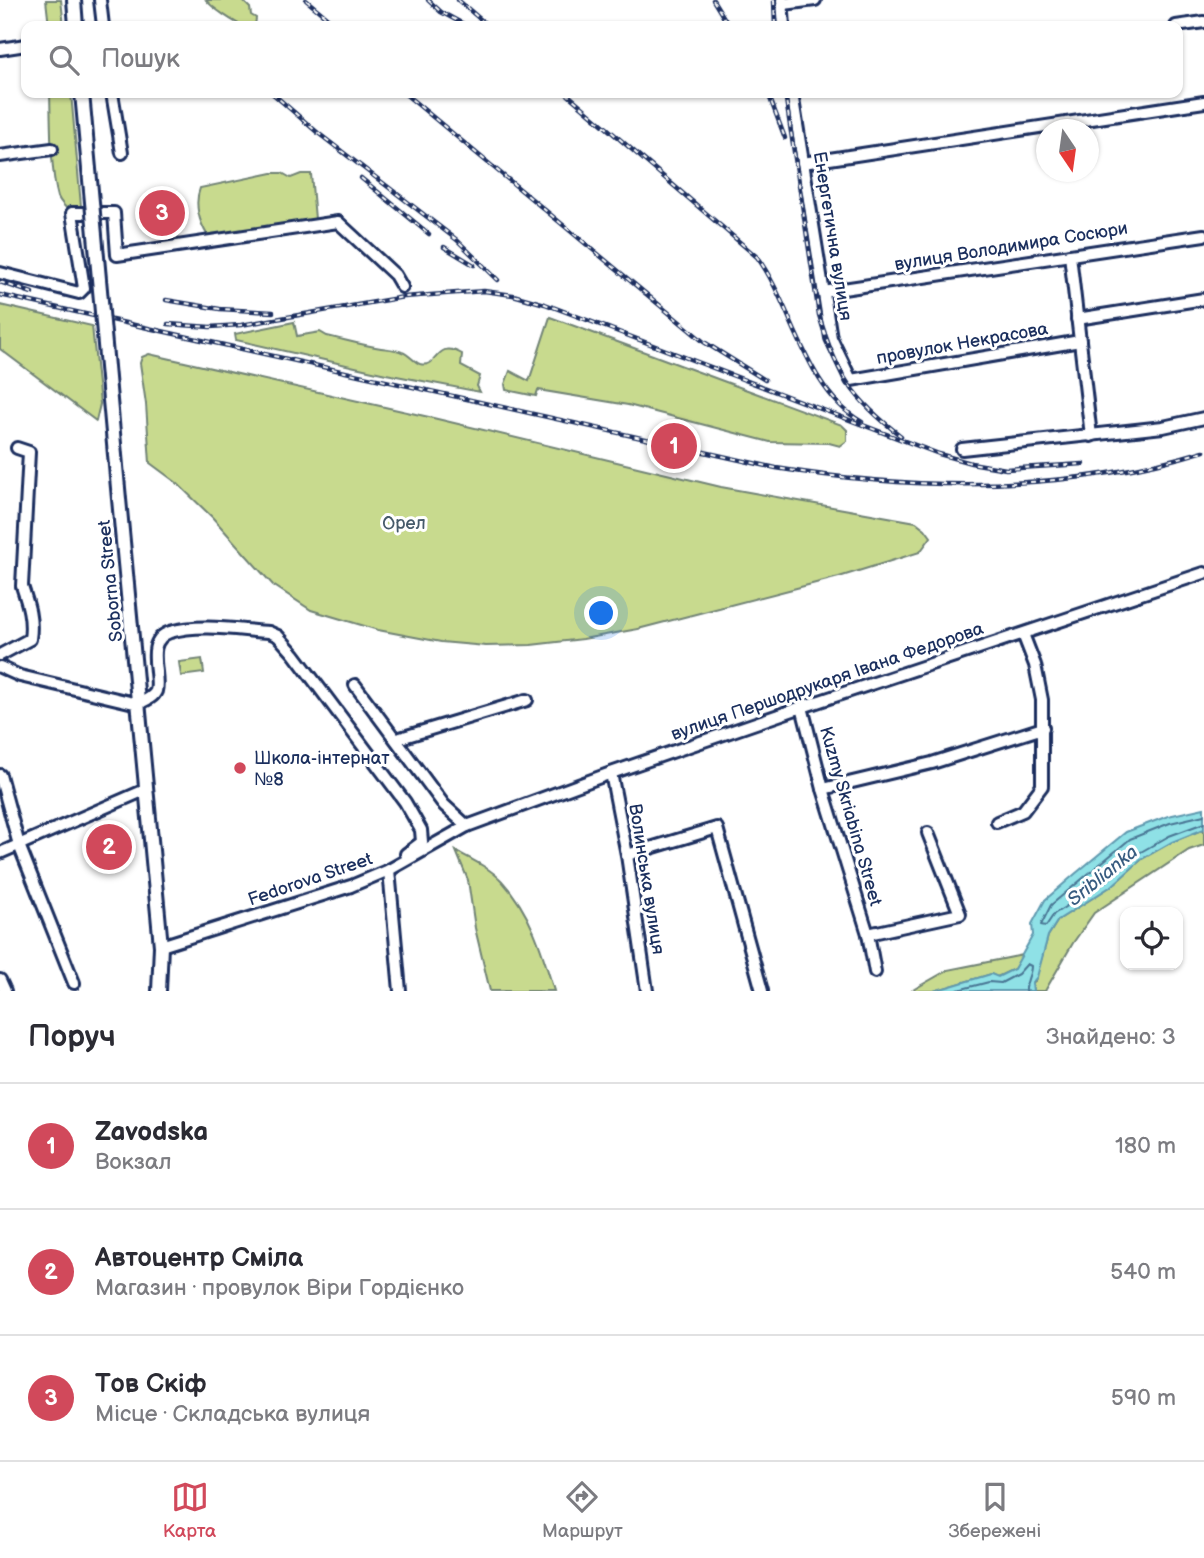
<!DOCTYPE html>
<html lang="uk">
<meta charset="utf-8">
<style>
:root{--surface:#fff;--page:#f7f7f7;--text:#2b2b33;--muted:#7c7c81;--line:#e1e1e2;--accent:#d1495b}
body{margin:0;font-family:"Balsamiq Sans",sans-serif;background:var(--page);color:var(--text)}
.controls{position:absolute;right:21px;bottom:21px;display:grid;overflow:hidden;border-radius:14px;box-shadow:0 2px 5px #0004}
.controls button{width:63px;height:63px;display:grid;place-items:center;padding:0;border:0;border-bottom:2px solid var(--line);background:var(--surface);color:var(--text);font:35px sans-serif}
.compass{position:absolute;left:1036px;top:119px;width:63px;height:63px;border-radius:50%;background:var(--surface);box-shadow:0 2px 5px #0004;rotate:167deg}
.you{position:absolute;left:602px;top:614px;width:24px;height:24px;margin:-18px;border:5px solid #fff;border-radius:50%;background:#1a73e8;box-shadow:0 0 0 10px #1a73e833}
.badge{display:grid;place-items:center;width:46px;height:46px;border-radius:50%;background:var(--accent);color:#fff;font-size:23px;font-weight:700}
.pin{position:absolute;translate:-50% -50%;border:4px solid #fff;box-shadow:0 2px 7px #0006}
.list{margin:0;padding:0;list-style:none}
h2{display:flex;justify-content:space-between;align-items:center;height:91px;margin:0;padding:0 28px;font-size:30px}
h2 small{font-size:23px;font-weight:400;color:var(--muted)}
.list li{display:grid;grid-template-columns:46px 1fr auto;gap:21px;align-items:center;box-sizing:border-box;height:126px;padding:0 28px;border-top:2px solid var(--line)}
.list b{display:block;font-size:26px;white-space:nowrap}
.list p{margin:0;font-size:23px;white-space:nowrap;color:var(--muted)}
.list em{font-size:23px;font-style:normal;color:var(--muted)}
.icon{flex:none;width:38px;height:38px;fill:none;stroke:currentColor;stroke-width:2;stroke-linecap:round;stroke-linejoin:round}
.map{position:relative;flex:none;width:1204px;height:991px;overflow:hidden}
.search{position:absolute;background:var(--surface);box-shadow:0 2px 5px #0004;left:21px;right:21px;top:21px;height:77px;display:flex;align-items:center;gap:18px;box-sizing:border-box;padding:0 24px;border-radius:14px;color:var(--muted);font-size:26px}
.sheet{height:469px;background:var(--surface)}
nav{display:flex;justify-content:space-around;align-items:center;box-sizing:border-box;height:98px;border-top:2px solid var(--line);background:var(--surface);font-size:19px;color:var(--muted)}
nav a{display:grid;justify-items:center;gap:4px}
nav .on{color:var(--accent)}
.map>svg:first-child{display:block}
</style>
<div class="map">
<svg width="1204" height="991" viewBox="0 0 1204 991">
<rect width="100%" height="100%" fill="#fff"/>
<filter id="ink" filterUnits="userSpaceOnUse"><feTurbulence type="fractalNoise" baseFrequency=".0143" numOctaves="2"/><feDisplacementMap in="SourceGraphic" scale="14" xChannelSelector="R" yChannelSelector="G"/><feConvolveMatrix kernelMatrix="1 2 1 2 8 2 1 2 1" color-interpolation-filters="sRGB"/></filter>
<g filter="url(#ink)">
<!-- green -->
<g fill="#c8da8e" stroke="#728476" stroke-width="2">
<polygon points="46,0 61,0 64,26 49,26"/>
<path d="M206,0H242L250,8L251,15L256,18L255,26C254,26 245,27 244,26C236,24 211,7 206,0Z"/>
<path d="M50,93H71L81,206L72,213C66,208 61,204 58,197C50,169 51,122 50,93Z"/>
<path d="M272,173H282L291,178L301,174H311L315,219L208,236C199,222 194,204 200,188Z"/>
<polygon points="0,305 92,326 100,404 96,421 0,349"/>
<polygon points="550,317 842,425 847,430 847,441 840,446 829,443 770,442 628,405 538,390 536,396 506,390 505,384 510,371 529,381"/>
<path d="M294,322L297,336L320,332L327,336C345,340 362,345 381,348C388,349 395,349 402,352C409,354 414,362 420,364C439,369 435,338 462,354L461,366L480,376L477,386L480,392L386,374L236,340L235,334Z"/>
<polygon points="149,354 429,417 721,487 916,522 925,529 931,537 920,552 839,577 638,629 583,639 531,645 486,646 441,642 378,630 311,610 273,585 212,517 177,483 150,463 146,404 140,363 142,357"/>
<polygon points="202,659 204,673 181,676 179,662"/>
<polygon points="1204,829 1204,845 1189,850 1094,913 1073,943 1045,991 1033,991 1032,983 1035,981 1048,936 1058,920 1113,885 1142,859 1172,842"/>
<path d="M456,851C471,859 490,868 502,881C531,913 542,951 554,991H490L475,928L468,880Z"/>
<polygon points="1023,955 1014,969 997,977 991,974 934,991 911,991 948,970"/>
</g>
<!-- water -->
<polygon fill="#8fe1e6" stroke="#619ab0" stroke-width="2" points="1204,808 1204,829 1172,842 1142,859 1113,885 1058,920 1048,936 1037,977 1032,983 1033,991 934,991 991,974 998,977 1014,969 1033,935 1032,924 1045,900 1075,874 1126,832 1168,816"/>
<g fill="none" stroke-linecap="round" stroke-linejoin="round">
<!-- shore -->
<g stroke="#497694" stroke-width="2">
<polyline points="1204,815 1170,823 1130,839 1051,905 1041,925 1046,926 1054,914 1109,879 1139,853 1169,836 1204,823"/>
<path d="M954,991L989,982L1001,983L1018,974L1027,964L1031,966C1031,976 1025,981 1026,991"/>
</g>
<defs>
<g id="minor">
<polyline points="100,0 103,26"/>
<polyline points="782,0 784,26"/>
<polyline points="784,4 815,0"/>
<polyline points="1176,26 1204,22"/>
<polyline points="0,49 26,45"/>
<polyline points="112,93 122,153"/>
<polyline points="792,93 831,338 851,380 1080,341"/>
<polyline points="0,156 52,149"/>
<polyline points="803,163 1204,102"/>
<polyline points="1070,255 1091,436"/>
<polyline points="0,273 79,293 84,288 72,213 114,213 117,255 338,222 395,275 402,287"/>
<polyline points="823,292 1204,235"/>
<polyline points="1077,319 1204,299"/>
<polyline points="962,449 1163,427 1204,418"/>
<path d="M0,655L30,639C33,619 28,604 22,586L29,452L17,448"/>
<path d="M0,667L20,676L138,704C144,701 153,698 156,691C161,675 143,641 170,632C200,623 238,630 269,632L278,636L294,654L405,802L421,830L422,842L406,854"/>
<polyline points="355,685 444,805 467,826"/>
<polyline points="802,707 823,789 868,934 875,972"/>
<polyline points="397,739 527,700"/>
<polyline points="611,773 627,855 647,991"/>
<polyline points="0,775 19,845 74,983"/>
<polyline points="823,789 932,763 1043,728"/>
<polyline points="997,822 1023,811 1042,786 1042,700 1035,665 1023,634"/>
<polyline points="0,853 145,790"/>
<polyline points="627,855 717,828 762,991"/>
<polyline points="389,870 400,991"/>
<polyline points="868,934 960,914 928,833"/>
<polyline points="161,946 351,886 389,870 467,826 611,773 802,707 1204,573"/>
<polyline points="0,980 5,991"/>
</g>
<g id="major">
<polyline points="74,0 76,26"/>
<polyline points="82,93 89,169"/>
<polyline points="119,499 161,946 159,991"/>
</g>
</defs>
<!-- minor casing -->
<use href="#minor" stroke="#1b2f5e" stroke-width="16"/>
<!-- major casing -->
<use href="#major" stroke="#1b2f5e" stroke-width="18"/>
<!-- minor -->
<use href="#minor" stroke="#fff" stroke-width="10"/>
<!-- major -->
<use href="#major" stroke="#fff" stroke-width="12"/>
<defs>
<g id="rail">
<polyline points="306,0 337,26"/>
<polyline points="428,0 441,12 467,26"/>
<polyline points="458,0 488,26"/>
<polyline points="713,0 729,26"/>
<polyline points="774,0 775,26"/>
<polyline points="272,93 318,133 457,240 498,280"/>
<polyline points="404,93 704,342 765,380"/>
<path d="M566,93L757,257C793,306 805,390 862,422"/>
<polyline points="768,93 785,138"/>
<path d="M785,93L819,315C836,374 853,399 901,436"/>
<polyline points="361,178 429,234"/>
<polyline points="444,247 474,265"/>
<polyline points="0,282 32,293"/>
<path d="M0,295L776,468C918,491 1066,493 1204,451"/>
<polyline points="166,300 220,309 273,312"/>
<polyline points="168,324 210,327 241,325 404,297 484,291 513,295 545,304 939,454 971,463 1006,469 1083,464"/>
</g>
</defs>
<!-- rail casing -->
<use href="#rail" stroke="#1b2f5e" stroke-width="4.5"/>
<!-- rail -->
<use href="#rail" stroke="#fff" stroke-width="2" stroke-dasharray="5" stroke-linecap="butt"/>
<defs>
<polyline id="major-bridge" points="89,169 119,499"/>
</defs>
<!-- major-bridge casing -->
<use href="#major-bridge" stroke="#1b2f5e" stroke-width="18" stroke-linecap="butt"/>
<!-- major-bridge -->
<use href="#major-bridge" stroke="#fff" stroke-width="12"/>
</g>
</g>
<!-- markers -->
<circle fill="#d1495b" stroke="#fff" stroke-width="2.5" cx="240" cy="768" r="7"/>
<g text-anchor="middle" stroke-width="6" stroke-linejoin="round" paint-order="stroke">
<!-- street labels -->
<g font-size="18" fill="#1b2f5e" stroke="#fff">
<text transform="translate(833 236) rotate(81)" y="6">Енергетична вулиця</text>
<text transform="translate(1011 246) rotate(-9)" y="6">вулиця Володимира Сосюри</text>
<text transform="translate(962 343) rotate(-10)" y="6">провулок Некрасова</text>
<text transform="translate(110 581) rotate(-96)" y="6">Soborna Street</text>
<text transform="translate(827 681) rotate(-19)" y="6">вулиця Першодрукаря Івана Федорова</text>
<text transform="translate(851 816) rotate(74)" y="6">Kuzmy Skriabina Street</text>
<text transform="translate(310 879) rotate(-19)" y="6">Fedorova Street</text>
<text transform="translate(647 879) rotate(81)" y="6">Волинська вулиця</text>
</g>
<!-- park labels -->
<g font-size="18" fill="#465a6a" stroke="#fff">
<text x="404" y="529">Орел</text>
</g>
<!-- poi labels -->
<g font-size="18" fill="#1b2f5e" stroke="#fff" text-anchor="start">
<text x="254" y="764">Школа-інтернат<tspan x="254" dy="21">№8</tspan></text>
</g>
<!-- water labels -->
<g font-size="19" font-style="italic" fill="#385c80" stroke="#fff">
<text transform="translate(1102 875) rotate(-39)" y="7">Sriblianka</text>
</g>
</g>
</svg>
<div class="controls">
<button><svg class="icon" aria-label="locate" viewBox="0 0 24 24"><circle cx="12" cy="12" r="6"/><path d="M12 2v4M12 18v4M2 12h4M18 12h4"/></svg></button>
</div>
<svg class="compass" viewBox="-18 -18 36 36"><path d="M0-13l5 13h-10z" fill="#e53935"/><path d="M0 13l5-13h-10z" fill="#7c7c81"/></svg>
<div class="you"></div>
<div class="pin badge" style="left:674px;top:446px">1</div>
<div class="pin badge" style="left:109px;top:847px">2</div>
<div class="pin badge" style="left:162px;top:213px">3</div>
<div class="search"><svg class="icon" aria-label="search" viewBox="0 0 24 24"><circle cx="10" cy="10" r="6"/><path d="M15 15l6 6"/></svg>Пошук</div>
</div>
<section class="sheet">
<h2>Поруч<small>Знайдено: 3</small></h2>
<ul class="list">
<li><span class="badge">1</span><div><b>Zavodska</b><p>Вокзал</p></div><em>180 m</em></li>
<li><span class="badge">2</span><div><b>Автоцентр Сміла</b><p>Магазин · провулок Віри Гордієнко</p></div><em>540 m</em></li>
<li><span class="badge">3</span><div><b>Тов Скіф</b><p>Місце · Складська вулиця</p></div><em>590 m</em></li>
</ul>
</section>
<nav>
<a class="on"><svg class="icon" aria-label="map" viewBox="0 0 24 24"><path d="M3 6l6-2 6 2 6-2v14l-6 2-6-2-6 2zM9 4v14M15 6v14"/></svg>Карта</a>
<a><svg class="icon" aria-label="directions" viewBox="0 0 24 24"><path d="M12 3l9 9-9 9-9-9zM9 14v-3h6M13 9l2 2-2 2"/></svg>Маршрут</a>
<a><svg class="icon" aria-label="saved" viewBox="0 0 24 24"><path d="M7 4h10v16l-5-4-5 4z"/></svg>Збережені</a>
</nav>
